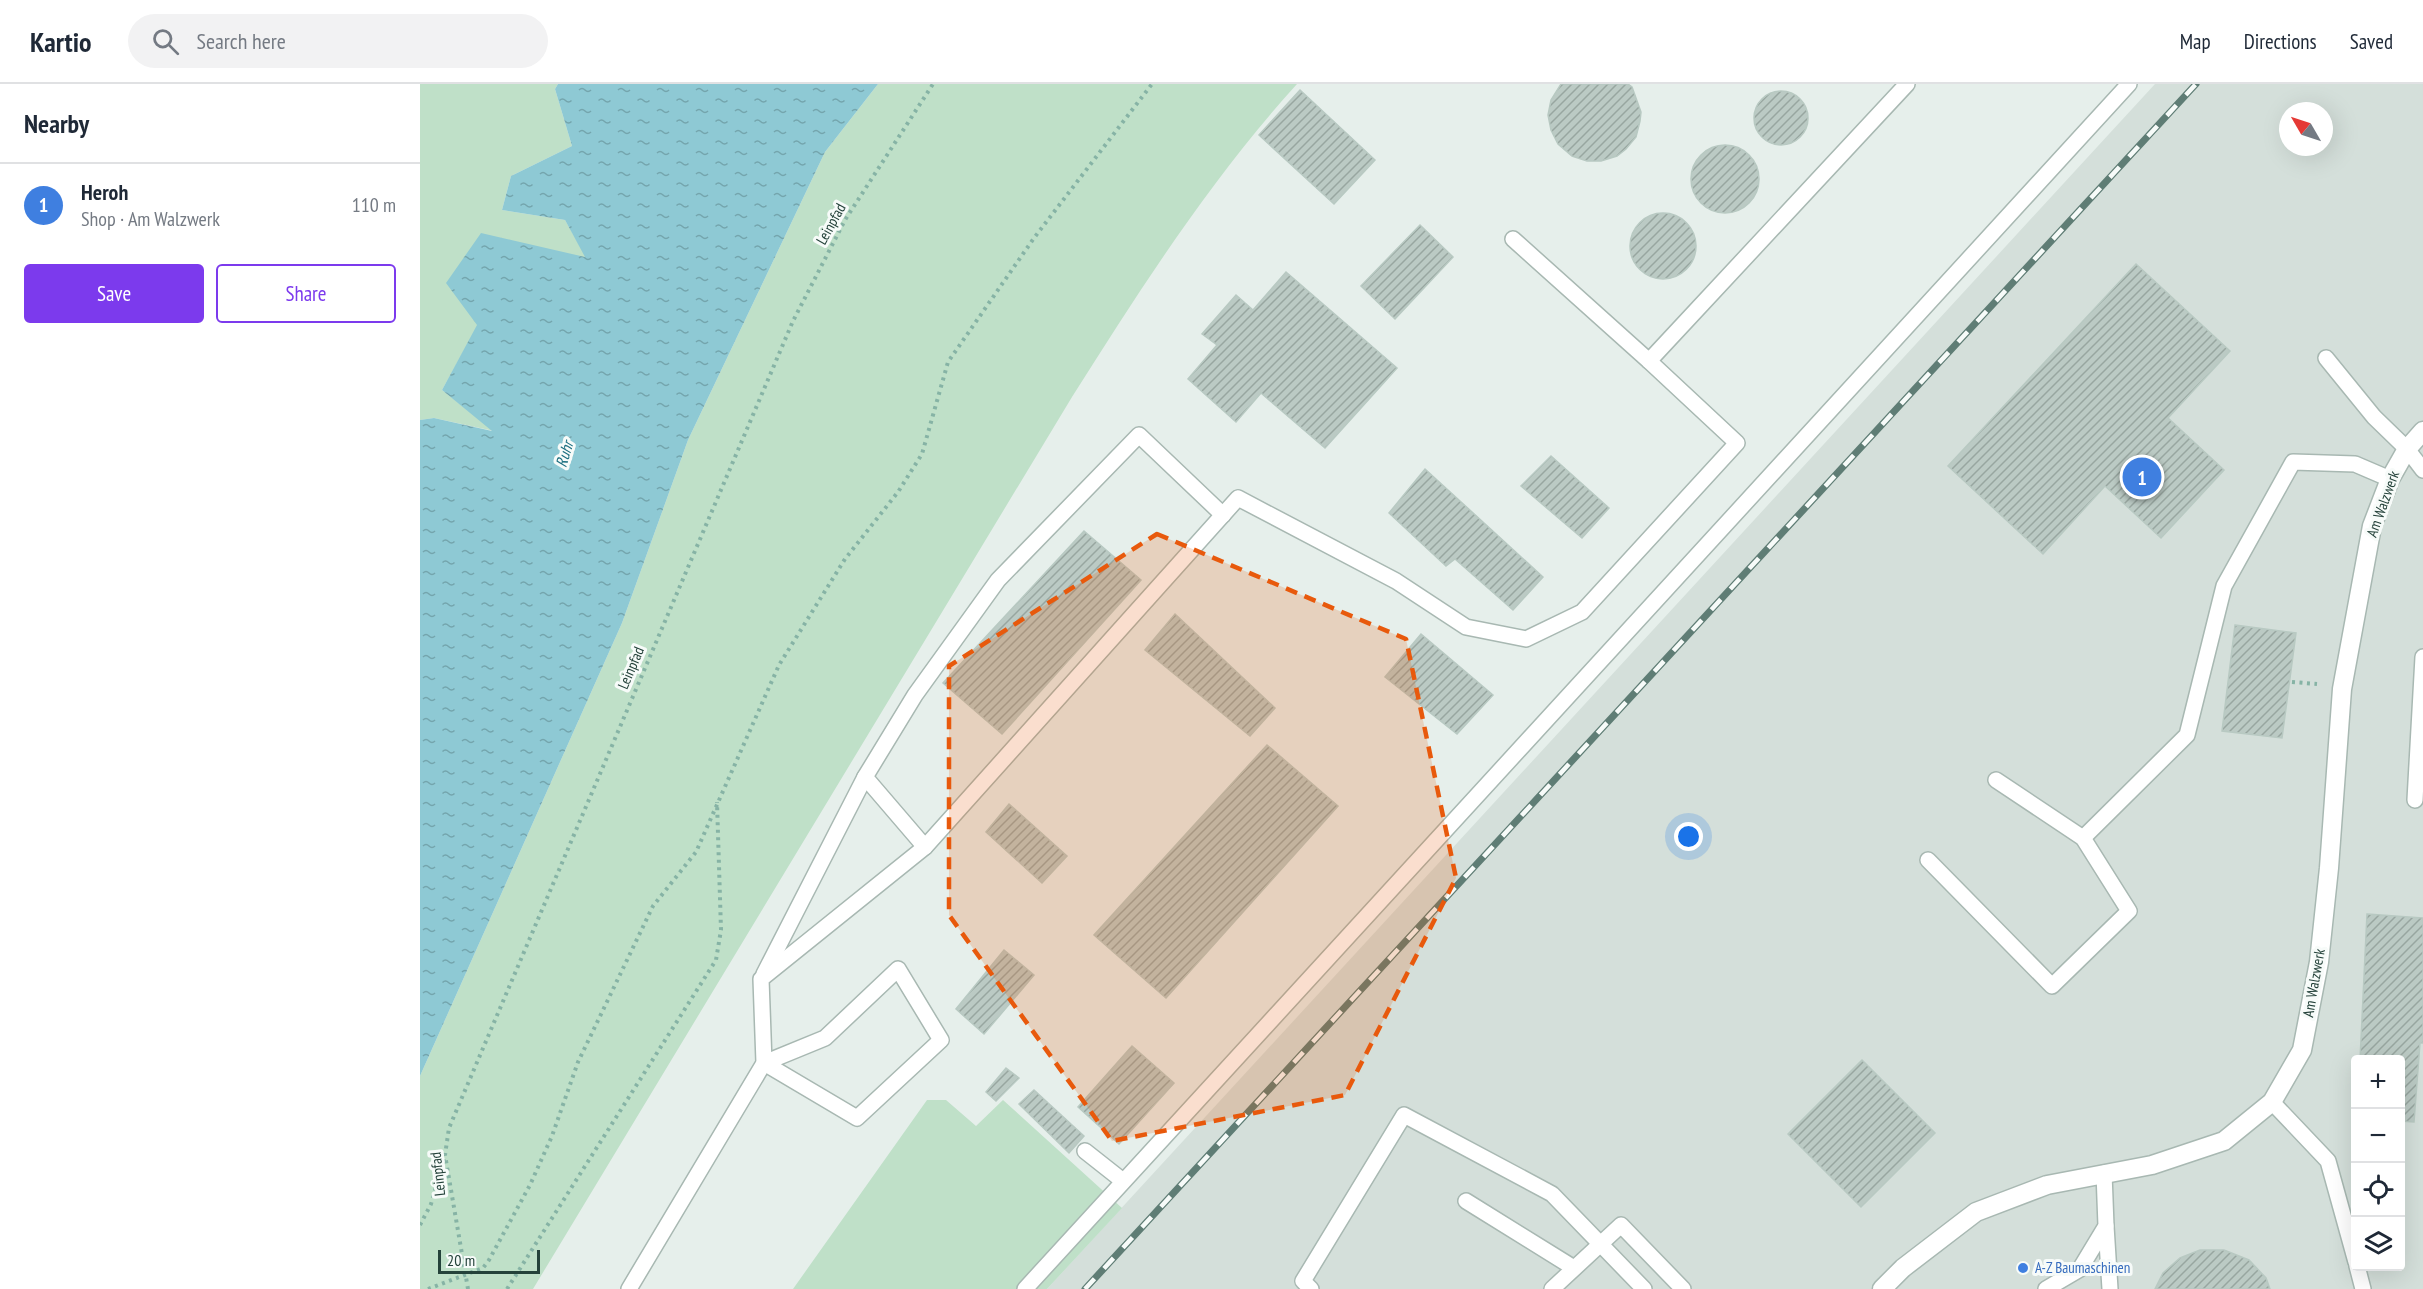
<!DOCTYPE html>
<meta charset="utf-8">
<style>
:root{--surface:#fff;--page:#f2f2f3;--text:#1f2937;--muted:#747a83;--line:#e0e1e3;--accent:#7c3aed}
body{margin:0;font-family:"PT Sans Narrow",sans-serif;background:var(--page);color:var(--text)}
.controls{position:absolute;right:18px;bottom:18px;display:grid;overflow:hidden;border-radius:6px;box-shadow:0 6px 24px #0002}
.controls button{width:54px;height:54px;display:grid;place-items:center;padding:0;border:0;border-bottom:2px solid var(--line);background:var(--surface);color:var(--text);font:30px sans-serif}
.compass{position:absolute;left:1859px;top:18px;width:54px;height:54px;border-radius:50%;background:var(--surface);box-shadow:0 6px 24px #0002;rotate:309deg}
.scale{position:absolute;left:18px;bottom:15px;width:102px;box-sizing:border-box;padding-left:6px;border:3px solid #24423a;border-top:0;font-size:16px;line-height:21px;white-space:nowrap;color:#24423a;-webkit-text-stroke:4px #f7fbf9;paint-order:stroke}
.you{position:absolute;left:1269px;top:753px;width:21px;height:21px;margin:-15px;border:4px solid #fff;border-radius:50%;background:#1a73e8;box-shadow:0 0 0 9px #1a73e833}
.badge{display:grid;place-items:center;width:39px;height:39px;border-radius:50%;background:var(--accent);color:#fff;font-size:20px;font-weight:700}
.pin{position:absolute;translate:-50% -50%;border:3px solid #fff;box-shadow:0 2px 6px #0006}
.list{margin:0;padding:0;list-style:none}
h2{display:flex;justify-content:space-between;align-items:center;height:78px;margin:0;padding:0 24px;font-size:26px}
h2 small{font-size:20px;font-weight:400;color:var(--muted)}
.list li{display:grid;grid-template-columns:39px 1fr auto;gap:18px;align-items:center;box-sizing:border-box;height:84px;padding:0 24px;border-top:2px solid var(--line)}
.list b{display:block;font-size:22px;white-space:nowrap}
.list p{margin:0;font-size:20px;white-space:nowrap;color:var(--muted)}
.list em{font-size:20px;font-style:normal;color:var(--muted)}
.actions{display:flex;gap:12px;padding:18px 24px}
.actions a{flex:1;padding:14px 0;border:2px solid var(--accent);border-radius:6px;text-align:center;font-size:21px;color:var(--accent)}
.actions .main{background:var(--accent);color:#fff}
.icon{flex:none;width:33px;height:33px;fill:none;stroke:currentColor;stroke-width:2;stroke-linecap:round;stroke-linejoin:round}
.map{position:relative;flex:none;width:2003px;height:1205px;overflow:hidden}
header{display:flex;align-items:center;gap:36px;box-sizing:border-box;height:84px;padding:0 30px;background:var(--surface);border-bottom:2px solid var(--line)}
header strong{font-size:28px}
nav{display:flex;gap:33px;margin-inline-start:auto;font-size:21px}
.search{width:420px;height:54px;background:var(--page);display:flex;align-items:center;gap:15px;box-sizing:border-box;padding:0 21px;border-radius:33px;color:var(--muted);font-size:22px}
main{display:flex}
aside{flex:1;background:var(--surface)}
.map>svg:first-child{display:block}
</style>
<header>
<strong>Kartio</strong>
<div class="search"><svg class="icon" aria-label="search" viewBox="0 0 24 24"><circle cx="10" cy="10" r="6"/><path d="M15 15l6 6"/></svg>Search here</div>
<nav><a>Map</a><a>Directions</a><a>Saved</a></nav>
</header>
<main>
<aside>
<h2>Nearby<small></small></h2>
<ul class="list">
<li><span class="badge" style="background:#3f7fe0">1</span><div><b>Heroh</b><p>Shop · Am Walzwerk</p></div><em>110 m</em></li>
</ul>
<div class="actions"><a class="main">Save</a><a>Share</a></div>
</aside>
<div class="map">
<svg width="2003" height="1205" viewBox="0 0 2003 1205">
<defs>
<pattern id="water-ripples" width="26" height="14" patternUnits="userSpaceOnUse" patternTransform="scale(1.5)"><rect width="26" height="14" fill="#8ec9d4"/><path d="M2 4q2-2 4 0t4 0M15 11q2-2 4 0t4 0" fill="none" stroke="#74a5ad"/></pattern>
<pattern id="building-hatch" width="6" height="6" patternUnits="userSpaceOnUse" patternTransform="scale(1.5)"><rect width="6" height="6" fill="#bbcac4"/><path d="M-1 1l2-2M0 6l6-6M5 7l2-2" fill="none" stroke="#98a6a0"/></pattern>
</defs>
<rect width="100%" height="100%" fill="#e6efeb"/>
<!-- built -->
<path fill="#d4dfda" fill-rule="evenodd" d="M1735,0H2003V1205H627ZM1868,27H1904V63H1868ZM1936,976H1980V1182H1936Z"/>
<!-- green -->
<g fill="#bfe0c8">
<polygon points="0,0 138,0 135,5 152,62 91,92 82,126 145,136 166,173 58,241 22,306 74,347 14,334 0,336"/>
<path d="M458,0H877C790,96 721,204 652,313L113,1205H0V992L202,539L268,356L405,68Z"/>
<polygon points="507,1016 526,1016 556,1042 583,1016 702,1124 627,1205 373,1205"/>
</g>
<!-- water -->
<polygon fill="url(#water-ripples)" points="138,0 458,0 405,68 268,356 202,539 0,992 0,336 14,334 72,347 22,306 57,241 26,199 61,149 165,173 145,136 82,126 91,92 152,62 135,5"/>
<!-- building -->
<g fill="url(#building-hatch)" stroke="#b8c9c2" stroke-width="1.5">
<polygon points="1141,0 1208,0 1212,3 1221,28 1220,37 1216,53 1206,65 1197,72 1181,77 1167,77 1152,72 1138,60 1131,46 1128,31 1131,16"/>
<polygon points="880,6 955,76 914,120 839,51"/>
<circle cx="1361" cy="34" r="27"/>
<circle cx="1305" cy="95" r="34"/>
<circle cx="1243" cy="162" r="33"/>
<polygon points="1000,141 1033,173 975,235 941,202"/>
<polygon points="1716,180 1810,267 1748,334 1804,386 1741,454 1685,402 1623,470 1528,382"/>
<polygon points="866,188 977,284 905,364 841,309 816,338 768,295 797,261 782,250 816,211 833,226"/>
<polygon points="1131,372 1189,424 1162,454 1101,402"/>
<polygon points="1005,385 1123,493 1093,526 1035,475 1026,482 969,429"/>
<polygon points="664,447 721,496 582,650 523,599"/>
<polygon points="755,530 855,624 830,652 725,566"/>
<polygon points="1815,541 1876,549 1862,654 1802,647"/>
<polygon points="1001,550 1073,611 1037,650 965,593"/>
<polygon points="847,661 918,722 746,914 674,851"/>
<polygon points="589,720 647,772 622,799 566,748"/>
<polygon points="1947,830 2003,834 2003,959 2000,959 1994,1038 1980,1037 1980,976 1940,976"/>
<polygon points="584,866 614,891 564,950 536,925"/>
<polygon points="712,962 754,999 699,1060 658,1023"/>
<polygon points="1442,976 1515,1049 1441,1123 1368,1050"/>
<polygon points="586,984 599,994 576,1017 566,1008"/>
<polygon points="614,1006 664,1052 649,1069 599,1020"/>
<polygon points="1780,1166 1804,1166 1829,1176 1846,1194 1850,1205 1735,1205 1743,1189 1760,1174"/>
</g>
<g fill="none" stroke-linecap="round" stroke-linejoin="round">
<defs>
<g id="lane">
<polyline points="1093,155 1229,277 1487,0"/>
<polyline points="1906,274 1954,333 1987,365 2003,386"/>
<polyline points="1995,716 2003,573"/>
<polyline points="1663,754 1767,651 1804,502 1873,378 1935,380 1970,395"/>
<polyline points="505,763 445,693 495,611 578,496 719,351 803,431"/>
<polyline points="1508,776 1632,902 1709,827 1663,754 1576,696"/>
<polygon points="478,885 521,956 437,1034 344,979 405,954"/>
<polyline points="344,890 445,693"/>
<polyline points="1852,1018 1908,1077 1936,1178"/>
<polyline points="665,1067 703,1097"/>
<polyline points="1046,1117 1154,1184"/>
<polyline points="1686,1142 1690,1205"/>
<polyline points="1937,1182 1943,1205"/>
<polyline points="209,1205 344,979 341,895 505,763 818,414 976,497 1046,543 1106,555 1162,528 1317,359 1229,277"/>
<polyline points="605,1205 1709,0"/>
<polyline points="891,1205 883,1197 984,1031 1132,1110 1224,1205"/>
<polyline points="1132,1205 1201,1141 1263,1205"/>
<polyline points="1626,1205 1660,1185 1686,1142 1684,1089"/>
</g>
<polyline id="street" points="1462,1205 1483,1184 1556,1128 1627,1101 1732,1081 1804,1057 1852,1018 1882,966 1899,878 1909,784 1922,605 1952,442 1970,395 1987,365 2003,347"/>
</defs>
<!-- lane casing -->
<use href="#lane" stroke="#a8b8b2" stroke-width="18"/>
<!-- street casing -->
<use href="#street" stroke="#a8b8b2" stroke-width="21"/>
<!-- path -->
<g stroke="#86b3a5" stroke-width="4" stroke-dasharray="3 4.5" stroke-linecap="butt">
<polyline points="1872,598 1897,600"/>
<polyline points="0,1141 11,1120 25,1072"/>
<polyline points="8,1205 63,1184 69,1176 110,1101 132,1052 158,978 233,822 276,768 359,581 425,475 478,408 502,370 528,278 614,154 732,0"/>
<polyline points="48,1205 25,1071 29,1044 373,237 425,136 513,0"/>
<polyline points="87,1205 296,876 301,846 297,718"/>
</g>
<!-- lane -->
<use href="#lane" stroke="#fff" stroke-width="15"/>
<!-- street -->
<use href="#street" stroke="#fff" stroke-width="18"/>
<defs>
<polyline id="rail" points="665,1205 1776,0"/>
</defs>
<!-- rail casing -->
<use href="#rail" stroke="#5f7d75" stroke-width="7"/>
<!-- rail -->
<use href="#rail" stroke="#f7fbf9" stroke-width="4.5" stroke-dasharray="14" stroke-linecap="butt"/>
</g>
<!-- marked area -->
<path fill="#e8590c" fill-opacity="0.2" stroke="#e8590c" stroke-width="4.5" stroke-dasharray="12 8" stroke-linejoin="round" d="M737,450L986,555L1036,794L925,1011L692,1057L529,831V582Z"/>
<!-- markers -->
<circle fill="#3f7fe0" stroke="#f7fbf9" stroke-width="2" cx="1603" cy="1184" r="6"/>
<g text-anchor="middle" stroke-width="6" stroke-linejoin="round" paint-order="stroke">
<!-- street labels -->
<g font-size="15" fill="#24423a" stroke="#f7fbf9">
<text transform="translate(411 140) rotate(-61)" y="5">Leinpfad</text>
<text transform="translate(1963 420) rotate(-70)" y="5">Am Walzwerk</text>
<text transform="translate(211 584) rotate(-67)" y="5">Leinpfad</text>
<text transform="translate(1894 899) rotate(-80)" y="5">Am Walzwerk</text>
<text transform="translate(18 1090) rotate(-96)" y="5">Leinpfad</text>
</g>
<!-- shop labels -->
<g font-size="15" fill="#366cbe" stroke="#f7fbf9" text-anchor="start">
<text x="1615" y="1189">A-Z Baumaschinen</text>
</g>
<!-- water labels -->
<g font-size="16" font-style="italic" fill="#1c6f80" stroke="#f7fbf9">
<text transform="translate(144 370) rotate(-73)" y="6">Ruhr</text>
</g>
</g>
</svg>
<div class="controls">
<button>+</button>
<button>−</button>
<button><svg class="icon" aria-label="locate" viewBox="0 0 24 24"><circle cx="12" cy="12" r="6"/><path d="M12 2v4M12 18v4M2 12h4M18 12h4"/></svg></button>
<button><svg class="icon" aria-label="layers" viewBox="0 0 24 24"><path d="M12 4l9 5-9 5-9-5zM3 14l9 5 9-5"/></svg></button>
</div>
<svg class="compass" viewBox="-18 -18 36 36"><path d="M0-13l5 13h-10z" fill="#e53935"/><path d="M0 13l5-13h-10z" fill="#747a83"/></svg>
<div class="scale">20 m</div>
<div class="you"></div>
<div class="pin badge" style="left:1722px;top:393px;background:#3f7fe0">1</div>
</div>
</main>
